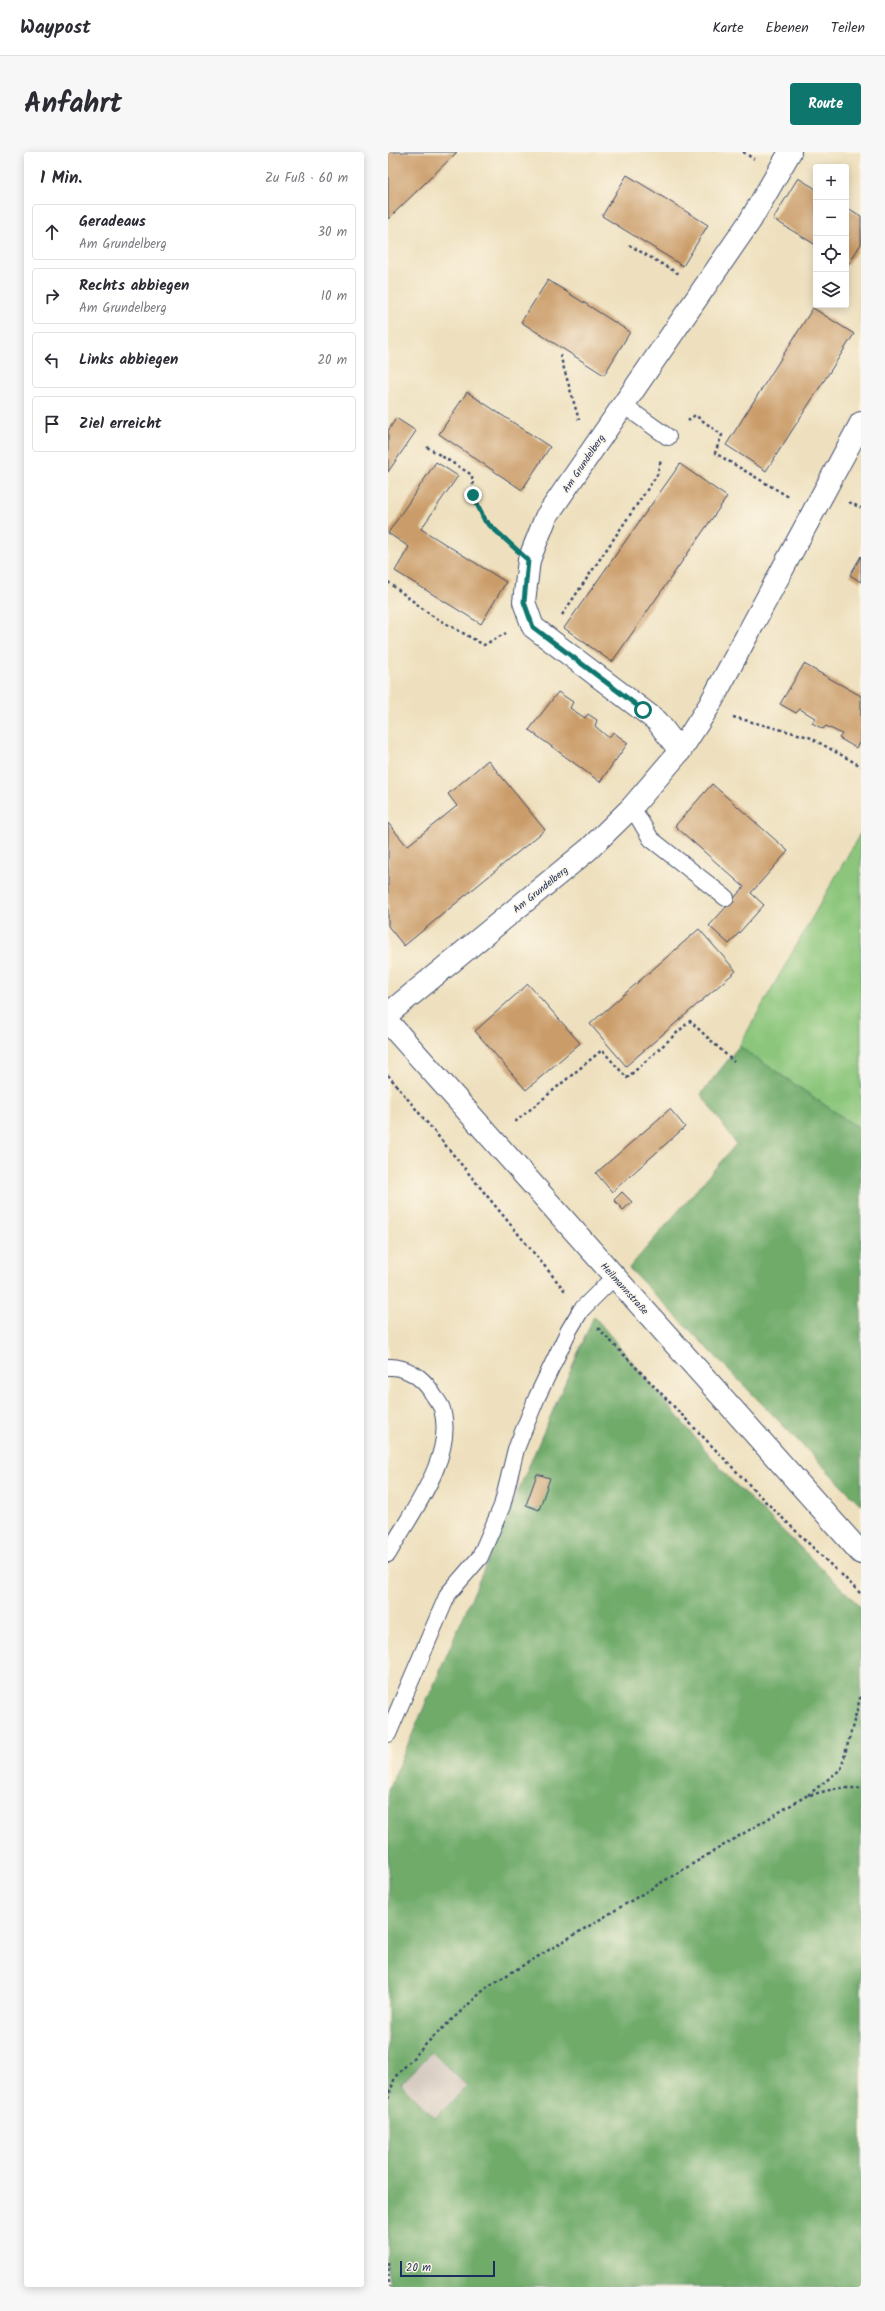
<!DOCTYPE html>
<html lang="de">
<meta charset="utf-8">
<style>
:root{--surface:#fff;--page:#f7f7f7;--text:#2b2b33;--muted:#7c7c81;--line:#e1e1e2;--accent:#0f766e}
body{margin:0;font-family:Kalam,sans-serif;background:var(--page);color:var(--text)}
.controls{position:absolute;right:12px;top:12px;display:grid;overflow:hidden;border-radius:4px;box-shadow:0 2px 10px #0003}
.controls button{width:36px;height:36px;display:grid;place-items:center;padding:0;border:0;border-bottom:1px solid var(--line);background:var(--surface);color:var(--text);font:20px sans-serif}
.scale{position:absolute;left:12px;bottom:10px;width:95px;box-sizing:border-box;padding-left:4px;border:2px solid #1b2f5e;border-top:0;font-size:11px;line-height:14px;white-space:nowrap;color:#1b2f5e;-webkit-text-stroke:3px #fcf5e5;paint-order:stroke}
.stop{position:absolute;width:12px;height:12px;margin:-9px;border:3px solid #0f766e;border-radius:50%;background:#fff}
.stop.end{background:#0f766e;border-color:#fff;box-shadow:0 1px 4px #0008}
.list{margin:0;padding:0;list-style:none}
h2{display:flex;justify-content:space-between;align-items:center;height:52px;margin:0;padding:0 16px;font-size:17px}
h2 small{font-size:13px;font-weight:400;color:var(--muted)}
.list li{display:grid;grid-template-columns:26px 1fr auto;gap:12px;align-items:center;box-sizing:border-box;height:56px;margin:0 8px 8px;padding:0 8px;border:1px solid var(--line);border-radius:4px}
.list b{display:block;font-size:15px;white-space:nowrap}
.list p{margin:0;font-size:13px;white-space:nowrap;color:var(--muted)}
.list em{font-size:13px;font-style:normal;color:var(--muted)}
.icon{flex:none;width:22px;height:22px;fill:none;stroke:currentColor;stroke-width:2;stroke-linecap:round;stroke-linejoin:round}
.map{position:relative;flex:none;width:473px;height:2135px;overflow:hidden;border-radius:4px}
header{display:flex;align-items:center;gap:24px;box-sizing:border-box;height:56px;padding:0 20px;background:var(--surface);border-bottom:1px solid var(--line)}
header strong{font-size:19px}
nav{display:flex;gap:22px;margin-inline-start:auto;font-size:14px}
.intro{display:flex;align-items:center;justify-content:space-between;box-sizing:border-box;height:96px;padding:0 24px}
h1{margin:0;font-size:28px}
.button{padding:10px 18px;border-radius:4px;background:var(--accent);color:#fff;font-size:14px;font-weight:700}
main{display:flex;gap:24px;padding:0 24px}
aside{flex:1;background:var(--surface);border-radius:4px;box-shadow:0 2px 10px #0003}
.map>svg:first-child{display:block}
</style>
<header>
<strong>Waypost</strong>
<nav><a>Karte</a><a>Ebenen</a><a>Teilen</a></nav>
</header>
<div class="intro"><h1>Anfahrt</h1><a class="button">Route</a></div>
<main>
<aside>
<h2>1 Min.<small>Zu Fuß · 60 m</small></h2>
<ul class="list">
<li><svg class="icon" aria-label="ahead" viewBox="0 0 24 24"><path d="M12 20V5M6 11l6-6 6 6"/></svg><div><b>Geradeaus</b><p>Am Grundelberg</p></div><em>30 m</em></li>
<li><svg class="icon" aria-label="right" viewBox="0 0 24 24"><path d="M7 20v-9h11M14 6l5 5-5 5"/></svg><div><b>Rechts abbiegen</b><p>Am Grundelberg</p></div><em>10 m</em></li>
<li><svg class="icon" aria-label="left" viewBox="0 0 24 24"><path d="M17 20v-9H6M10 6l-5 5 5 5"/></svg><div><b>Links abbiegen</b></div><em>20 m</em></li>
<li><svg class="icon" aria-label="arrive" viewBox="0 0 24 24"><path d="M6 21V4h12l-3 4 3 4H6"/></svg><div><b>Ziel erreicht</b></div></li>
</ul>
</aside>
<div class="map">
<svg width="473" height="2135" viewBox="0 0 473 2135">
<rect width="100%" height="100%" fill="#fcf5e5"/>
<filter id="ink" filterUnits="userSpaceOnUse"><feTurbulence type="fractalNoise" baseFrequency=".025" numOctaves="2"/><feDisplacementMap in="SourceGraphic" scale="8" xChannelSelector="R" yChannelSelector="G"/><feConvolveMatrix kernelMatrix="1 2 1 2 8 2 1 2 1" color-interpolation-filters="sRGB"/></filter>
<filter id="wash" filterUnits="userSpaceOnUse"><feTurbulence type="fractalNoise" baseFrequency=".012" numOctaves="4" result="noise"/><feDisplacementMap in="SourceGraphic" scale="16" xChannelSelector="R" yChannelSelector="G"/><feGaussianBlur stdDeviation="0.9" result="paint"/><feColorMatrix in="noise" values="0 0 0 0 0 0 0 0 0 0 0 0 0 0 0 0 0 1.4 0 .05"/><feComposite in="paint" operator="in"/></filter>
<g filter="url(#wash)">
<rect width="100%" height="100%" fill="#eee0be"/>
<!-- industrial -->
<polygon fill="#cec1ba" points="44,1900 79,1934 47,1967 12,1932"/>
<!-- green -->
<polygon fill="#8bc67b" stroke="#537a6c" points="473,680 473,978 351,894"/>
<!-- forest -->
<g fill="#70ab6b" stroke="#466d64" fill-rule="evenodd">
<polygon points="351,894 473,978 473,1353 241,1116 348,992 313,942"/>
<path d="M206,1164L340,1325L473,1455V2135H0V1638ZM44,1900L79,1934L47,1966L13,1932Z"/>
</g>
<g id="blocks">
<!-- building -->
<g fill="#ca9c69">
<polygon points="0,0 69,0 0,67"/>
<polygon points="239,23 320,73 295,114 214,64"/>
<polygon points="410,26 428,37 428,93 385,67"/>
<polygon points="458,55 473,64 473,92 460,113 458,111"/>
<polygon points="160,128 242,180 216,223 133,170"/>
<polygon points="425,156 466,182 378,319 338,293"/>
<polygon points="79,240 162,295 134,338 51,282"/>
<polygon points="8,266 28,279 0,320 0,279"/>
<polygon points="48,310 70,324 33,377 118,430 93,472 7,419 21,395 0,381"/>
<polygon points="292,312 339,345 224,510 176,476"/>
<polygon points="473,404 473,430 462,423"/>
<polygon points="416,512 473,544 473,587 468,596 451,586 454,582 438,574 435,577 424,571 427,566 412,557 408,561 392,552"/>
<polygon points="170,540 185,550 182,556 197,566 200,562 209,568 207,574 221,586 225,580 240,591 212,630 141,578"/>
<polygon points="100,608 157,678 16,794 0,774 0,671 19,694 69,654 60,642"/>
<polygon points="324,632 400,699 363,741 376,753 341,792 321,774 356,735 287,674"/>
<polygon points="311,777 348,819 238,914 202,872"/>
<polygon points="140,832 192,891 138,938 87,879"/>
<polygon points="282,957 297,975 224,1040 208,1021"/>
<polygon points="234,1040 244,1050 235,1058 226,1048"/>
<polygon points="149,1322 162,1326 151,1358 138,1353"/>
</g>
</g>
</g>
<g filter="url(#ink)">
<use href="#blocks" fill-opacity="0" stroke="#3b4a6c" stroke-width="1"/>
<g fill="none" stroke-linecap="round" stroke-linejoin="round">
<defs>
<g id="service">
<polyline points="235,253 280,285"/>
<polyline points="244,655 263,687 338,746"/>
<path d="M0,1215C17,1214 34,1225 43,1239C46,1245 52,1251 54,1257C68,1305 22,1362 0,1402"/>
<polyline points="0,1582 60,1442 92,1405 114,1354 128,1297 149,1245 181,1178 193,1158 227,1124"/>
</g>
<g id="minor">
<polyline points="292,599 269,569 145,475 136,450 141,408 158,365 362,69 402,0"/>
<polyline points="0,862 201,697 244,655 292,599 321,554 473,271"/>
<polyline points="0,870 473,1401"/>
</g>
</defs>
<!-- service casing -->
<use href="#service" stroke="#3b4a6c" stroke-width="18"/>
<!-- minor casing -->
<use href="#minor" stroke="#3b4a6c" stroke-width="24"/>
<!-- path -->
<g stroke="#3b4a6c" stroke-width="2.5" stroke-dasharray="3 3" stroke-linecap="butt">
<polyline points="355,0 366,7"/>
<polyline points="241,93 293,123"/>
<polyline points="172,203 191,268"/>
<polyline points="300,269 307,263 334,283 327,301 401,345"/>
<path d="M39,295L84,323C86,356 96,368 120,389"/>
<polyline points="461,350 473,356"/>
<polyline points="0,430 43,463 96,493 118,481"/>
<polyline points="174,463 269,323 273,308"/>
<polyline points="345,565 421,585 473,614"/>
<polyline points="0,923 177,1139"/>
<polyline points="127,970 214,898 239,926 302,869 346,910"/>
<polyline points="210,1176 377,1349 449,1419"/>
<polyline points="453,1422 473,1442"/>
<polyline points="420,1643 453,1617 473,1543"/>
<polyline points="0,1947 7,1925 42,1888 99,1835 418,1644 450,1636 473,1636"/>
<polyline points="0,2110 1,2135"/>
</g>
<!-- service -->
<use href="#service" stroke="#fff" stroke-width="16"/>
<!-- minor -->
<use href="#minor" stroke="#fff" stroke-width="22"/>
</g>
</g>
<g fill="none" stroke-linecap="round" stroke-linejoin="round" filter="url(#ink)">
<!-- route -->
<polyline stroke="#0f766e" stroke-width="5" points="85,343 97,369 140,408 136,450 145,475 255,558"/>
</g>
<g text-anchor="middle" stroke-width="3" stroke-linejoin="round" paint-order="stroke">
<!-- street labels -->
<g font-size="10" fill="#1b2f5e" stroke="#fcf5e5">
<text transform="translate(195 311) rotate(-56)" y="4">Am Grundelberg</text>
<text transform="translate(152 737) rotate(-39)" y="4">Am Grundelberg</text>
<text transform="translate(237 1136) rotate(48)" y="4">Heilmannstraße</text>
</g>
</g>
</svg>
<div class="controls">
<button>+</button>
<button>−</button>
<button><svg class="icon" aria-label="locate" viewBox="0 0 24 24"><circle cx="12" cy="12" r="6"/><path d="M12 2v4M12 18v4M2 12h4M18 12h4"/></svg></button>
<button><svg class="icon" aria-label="layers" viewBox="0 0 24 24"><path d="M12 4l9 5-9 5-9-5zM3 14l9 5 9-5"/></svg></button>
</div>
<div class="scale">20 m</div>
<div class="stop" style="left:255px;top:558px"></div>
<div class="stop end" style="left:85px;top:343px"></div>
</div>
</main>
